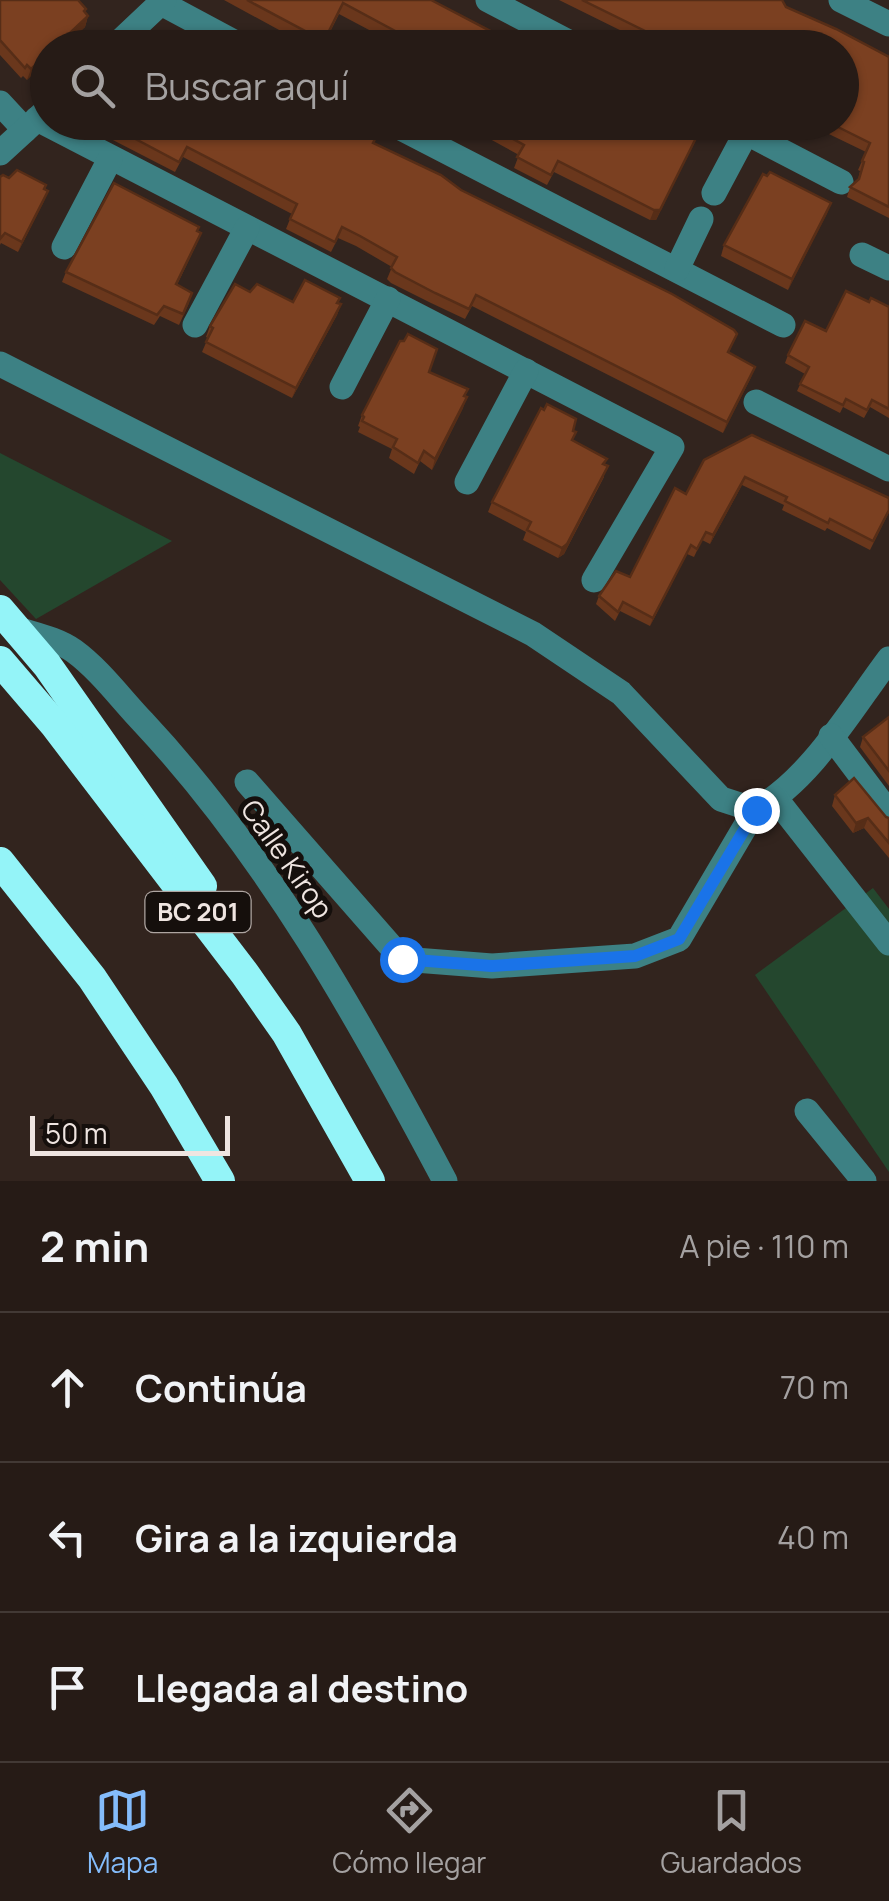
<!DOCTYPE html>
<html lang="es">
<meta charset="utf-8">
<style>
:root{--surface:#261b16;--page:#322823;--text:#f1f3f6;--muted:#a4a1a1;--line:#423935;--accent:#84bcfb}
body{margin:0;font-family:Manrope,sans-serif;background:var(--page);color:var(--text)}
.scale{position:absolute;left:30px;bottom:25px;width:200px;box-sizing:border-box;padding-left:10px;border:5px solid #efe5e1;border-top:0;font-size:28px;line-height:35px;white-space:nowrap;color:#efe5e1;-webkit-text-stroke:8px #150f0c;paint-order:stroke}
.stop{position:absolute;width:30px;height:30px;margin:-22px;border:8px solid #1a73e8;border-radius:50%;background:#fff}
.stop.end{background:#1a73e8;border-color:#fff;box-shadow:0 2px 10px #0008}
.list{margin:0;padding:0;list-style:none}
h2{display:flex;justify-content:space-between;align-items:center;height:130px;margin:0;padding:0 40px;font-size:42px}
h2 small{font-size:32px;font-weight:400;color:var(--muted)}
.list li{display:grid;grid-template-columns:65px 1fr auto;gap:30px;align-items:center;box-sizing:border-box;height:150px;padding:0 40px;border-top:2px solid var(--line)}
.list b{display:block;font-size:38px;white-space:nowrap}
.list em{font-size:32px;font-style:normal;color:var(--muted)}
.icon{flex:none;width:55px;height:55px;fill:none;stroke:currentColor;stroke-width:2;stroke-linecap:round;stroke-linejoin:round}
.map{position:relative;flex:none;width:889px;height:1181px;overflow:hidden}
.search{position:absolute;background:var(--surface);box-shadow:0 2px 8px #0004;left:30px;right:30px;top:30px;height:110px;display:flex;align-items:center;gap:25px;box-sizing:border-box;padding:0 35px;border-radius:55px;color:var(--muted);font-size:38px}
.sheet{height:580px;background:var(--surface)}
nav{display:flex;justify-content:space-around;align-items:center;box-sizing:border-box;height:140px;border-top:2px solid var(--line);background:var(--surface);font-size:28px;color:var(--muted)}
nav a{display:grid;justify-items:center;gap:5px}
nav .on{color:var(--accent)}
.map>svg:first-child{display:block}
</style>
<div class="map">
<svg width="889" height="1181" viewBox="0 0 889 1181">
<rect width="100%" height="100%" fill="#32241e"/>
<!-- green -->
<g fill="#24472e">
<polygon points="0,453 172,541 36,619 0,580"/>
<polygon points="873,888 889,909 889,1172 755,975"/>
</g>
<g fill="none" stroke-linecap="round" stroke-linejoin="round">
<!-- minor -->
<g stroke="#3d8184" stroke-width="25">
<polyline points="488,0 580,48"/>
<polyline points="841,0 889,24"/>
<polyline points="161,3 245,48"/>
<polyline points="113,48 164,0"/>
<polyline points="369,48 369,47"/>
<polyline points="0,103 25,130"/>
<polyline points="37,119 672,447 594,580"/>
<polyline points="389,122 783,325"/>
<polyline points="726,122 841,182"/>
<polyline points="0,153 48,109"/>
<polyline points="714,193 746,133"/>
<polyline points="64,247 110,159"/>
<polyline points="862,255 889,268"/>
<polyline points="677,269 701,219"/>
<polyline points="195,325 247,228"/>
<path d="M0,364L533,634L621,693L721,799L755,810C810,781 852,708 889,659"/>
<polyline points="342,387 388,299"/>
<polyline points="756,402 889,469"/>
<polyline points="467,482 526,371"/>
<path d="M17,629C36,635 57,639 74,651C100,670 121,699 143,722C269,857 359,1019 445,1181"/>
<polyline points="831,736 889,813"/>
<polyline points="247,782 402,959 492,966 635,956 679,939 755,810"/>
<polyline points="776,799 889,943"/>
<polyline points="807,1111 864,1181"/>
</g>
<!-- highway -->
<g stroke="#94f4f8" stroke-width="30">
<polyline points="0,610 47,665 202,886"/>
<polyline points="0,661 54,724 245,974 287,1034 370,1181"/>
<polyline points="0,862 92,978 164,1086 220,1181"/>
</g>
</g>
<!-- wall -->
<g fill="#6a371c">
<polygon points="0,0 85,12 88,16 85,27 62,48 48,48 27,80 23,76 21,78 0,55"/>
<polygon points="224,0 431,0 523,48 403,48 339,14 322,48 312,48"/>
<polygon points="559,0 782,0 786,7 889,57 889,218 847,197 850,187 858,180 860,171 858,170 866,152 804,122 842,122 642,41"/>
<polygon points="115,122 368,124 365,132 373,144 737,334 729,352 755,367 751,377 723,433 472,306 465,319 431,303 391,283 387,279 392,267 356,246 338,238 331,252 286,229 292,214 183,157 175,172 109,138"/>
<polygon points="459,122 674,122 697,136 656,220 650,220 554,172 547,185 514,168 519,155"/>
<polygon points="767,176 831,203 788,290 721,256 724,245"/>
<polygon points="0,177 46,185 44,201 18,252 1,243 0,245"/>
<polygon points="197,231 201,233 197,243 177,285 189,303 179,325 160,316 154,325 62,282 66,272"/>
<polygon points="293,302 338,303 341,304 337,315 292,398 202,352 208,338 206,337 210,326"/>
<polygon points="869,302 889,307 889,418 870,407 864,418 843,407 840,413 797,391 805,374 785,363 788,355"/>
<polygon points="429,372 465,396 463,408 432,470 420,461 414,474 389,458 392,449 358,432 360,427 358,426 362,415"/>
<polygon points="573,431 573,440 607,459 604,465 604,477 564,554 558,558 523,540 526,532 488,512 492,502"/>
<polygon points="704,460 889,512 870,550 827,528 825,531 782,510 784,505 742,485 710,544 702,540 694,557 687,554 650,626 620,611 615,621 596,604 599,596 630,577 686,494"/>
<polygon points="889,717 889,786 860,747 863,737"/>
<polygon points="835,795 889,818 889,858 864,828 853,833 832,806"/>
</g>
<!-- shaded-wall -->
<g fill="#562d17">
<polygon points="88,16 85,27 62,48 54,48"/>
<polygon points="48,54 48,61 27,80 31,69"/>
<polygon points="697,136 656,220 650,220 654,210"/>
<polygon points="48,191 44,201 18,252 22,242"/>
<polygon points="831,203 827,214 788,290 792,279"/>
<polygon points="341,304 337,315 292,398 296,388"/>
<polygon points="755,367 751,377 723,433 727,422"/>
<polygon points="467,397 463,408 432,470 435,459"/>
<polygon points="608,466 564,554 558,558 562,548"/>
<polygon points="745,477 742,485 710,544 713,535"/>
<polygon points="691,545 687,554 650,626 653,618"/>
<polygon points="868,818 864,828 853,833 856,823"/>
</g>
<!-- building -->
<g fill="#7b4021" stroke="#562d17" stroke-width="2.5">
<polygon points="0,0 78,0 86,9 84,11 88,16 54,48 48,48 48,54 31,69 27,65 25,68 0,40"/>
<polygon points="247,0 431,0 523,48 406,48 410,39 343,3 324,41"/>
<polygon points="582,0 782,0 786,7 836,29 889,57 889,207 850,187 859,179 864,162 862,161 870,143 828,122 842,122 842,48 638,48 647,32"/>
<polygon points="159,32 187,48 142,48"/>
<polygon points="115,122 366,122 368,124 364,132 376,137 373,143 441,175 461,190 672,294 734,330 737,334 728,352 755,367 727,422 476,295 469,309 435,293 395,272 391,268 397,257 360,236 342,227 335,242 290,219 297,204 187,147 179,162 113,127"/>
<polygon points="482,122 674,122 697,136 660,210 654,210 558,161 551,175 517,157 524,145"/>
<polygon points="17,170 46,185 44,189 48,191 22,242 5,233 0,239 0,177 3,175 9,178"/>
<polygon points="770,172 831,203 792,279 724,245 763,174 767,176"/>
<polygon points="114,183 199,227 197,231 201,233 176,284 192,293 183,314 164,306 157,315 66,272"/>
<polygon points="305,280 340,298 337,303 341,304 296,388 206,342 213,328 210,326 235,284 250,292 257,284 293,302"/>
<polygon points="846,291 869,302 871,298 889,307 889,409 872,400 867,410 846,399 843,405 800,384 809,367 788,355 805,321 826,331"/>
<polygon points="408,334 437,349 429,372 468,389 464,396 467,397 435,459 424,451 418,463 393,447 397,439 362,421 364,417 362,415 400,341 404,341"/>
<polygon points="547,404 576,419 573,431 576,432 572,440 607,459 603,464 608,466 567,544 562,548 527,530 531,522 492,502 541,408 544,410"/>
<polygon points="752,435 889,498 889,510 873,541 830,519 828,523 785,501 787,497 745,477 713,535 706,532 697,549 691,545 653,618 623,602 618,612 599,596 616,571 630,577 675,488 686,494 704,460"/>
<polygon points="889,717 889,771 863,737"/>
<polygon points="854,778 886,817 889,818 889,843 868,818 856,823 835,795"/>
</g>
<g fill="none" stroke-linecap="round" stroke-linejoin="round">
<!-- route -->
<polyline stroke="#1a73e8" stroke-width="12" points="402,959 492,966 635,956 679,939 756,810"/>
</g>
<g text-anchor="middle" stroke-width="10" stroke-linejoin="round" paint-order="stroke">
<!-- shield labels -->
<rect fill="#150f0c" stroke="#aea5a1" stroke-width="2.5" x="145.5" y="892" width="105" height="40" rx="8"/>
<g font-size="25" font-weight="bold" fill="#efe5e1">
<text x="198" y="921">BC 201</text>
</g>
<!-- street labels -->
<g font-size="28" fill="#efe5e1" stroke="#150f0c">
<text transform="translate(287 859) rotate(55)" y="10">Calle Kirop</text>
</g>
</g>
</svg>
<div class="scale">50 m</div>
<div class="stop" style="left:402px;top:959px"></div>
<div class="stop end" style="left:756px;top:810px"></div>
<div class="search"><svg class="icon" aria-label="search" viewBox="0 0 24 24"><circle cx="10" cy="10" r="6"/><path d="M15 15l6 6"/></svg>Buscar aquí</div>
</div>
<section class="sheet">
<h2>2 min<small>A pie · 110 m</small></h2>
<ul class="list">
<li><svg class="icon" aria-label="ahead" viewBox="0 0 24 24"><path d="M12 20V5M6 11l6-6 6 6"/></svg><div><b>Continúa</b></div><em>70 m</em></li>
<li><svg class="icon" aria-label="left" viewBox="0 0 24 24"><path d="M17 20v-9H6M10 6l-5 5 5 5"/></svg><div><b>Gira a la izquierda</b></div><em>40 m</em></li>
<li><svg class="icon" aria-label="arrive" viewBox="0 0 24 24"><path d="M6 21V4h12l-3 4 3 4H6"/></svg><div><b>Llegada al destino</b></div></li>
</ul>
</section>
<nav>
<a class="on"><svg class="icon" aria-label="map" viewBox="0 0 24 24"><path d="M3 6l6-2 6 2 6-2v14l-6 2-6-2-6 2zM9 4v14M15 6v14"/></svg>Mapa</a>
<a><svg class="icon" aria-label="directions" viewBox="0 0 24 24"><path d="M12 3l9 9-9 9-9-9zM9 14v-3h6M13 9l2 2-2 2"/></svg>Cómo llegar</a>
<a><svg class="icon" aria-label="saved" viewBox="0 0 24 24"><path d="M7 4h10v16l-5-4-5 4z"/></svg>Guardados</a>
</nav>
